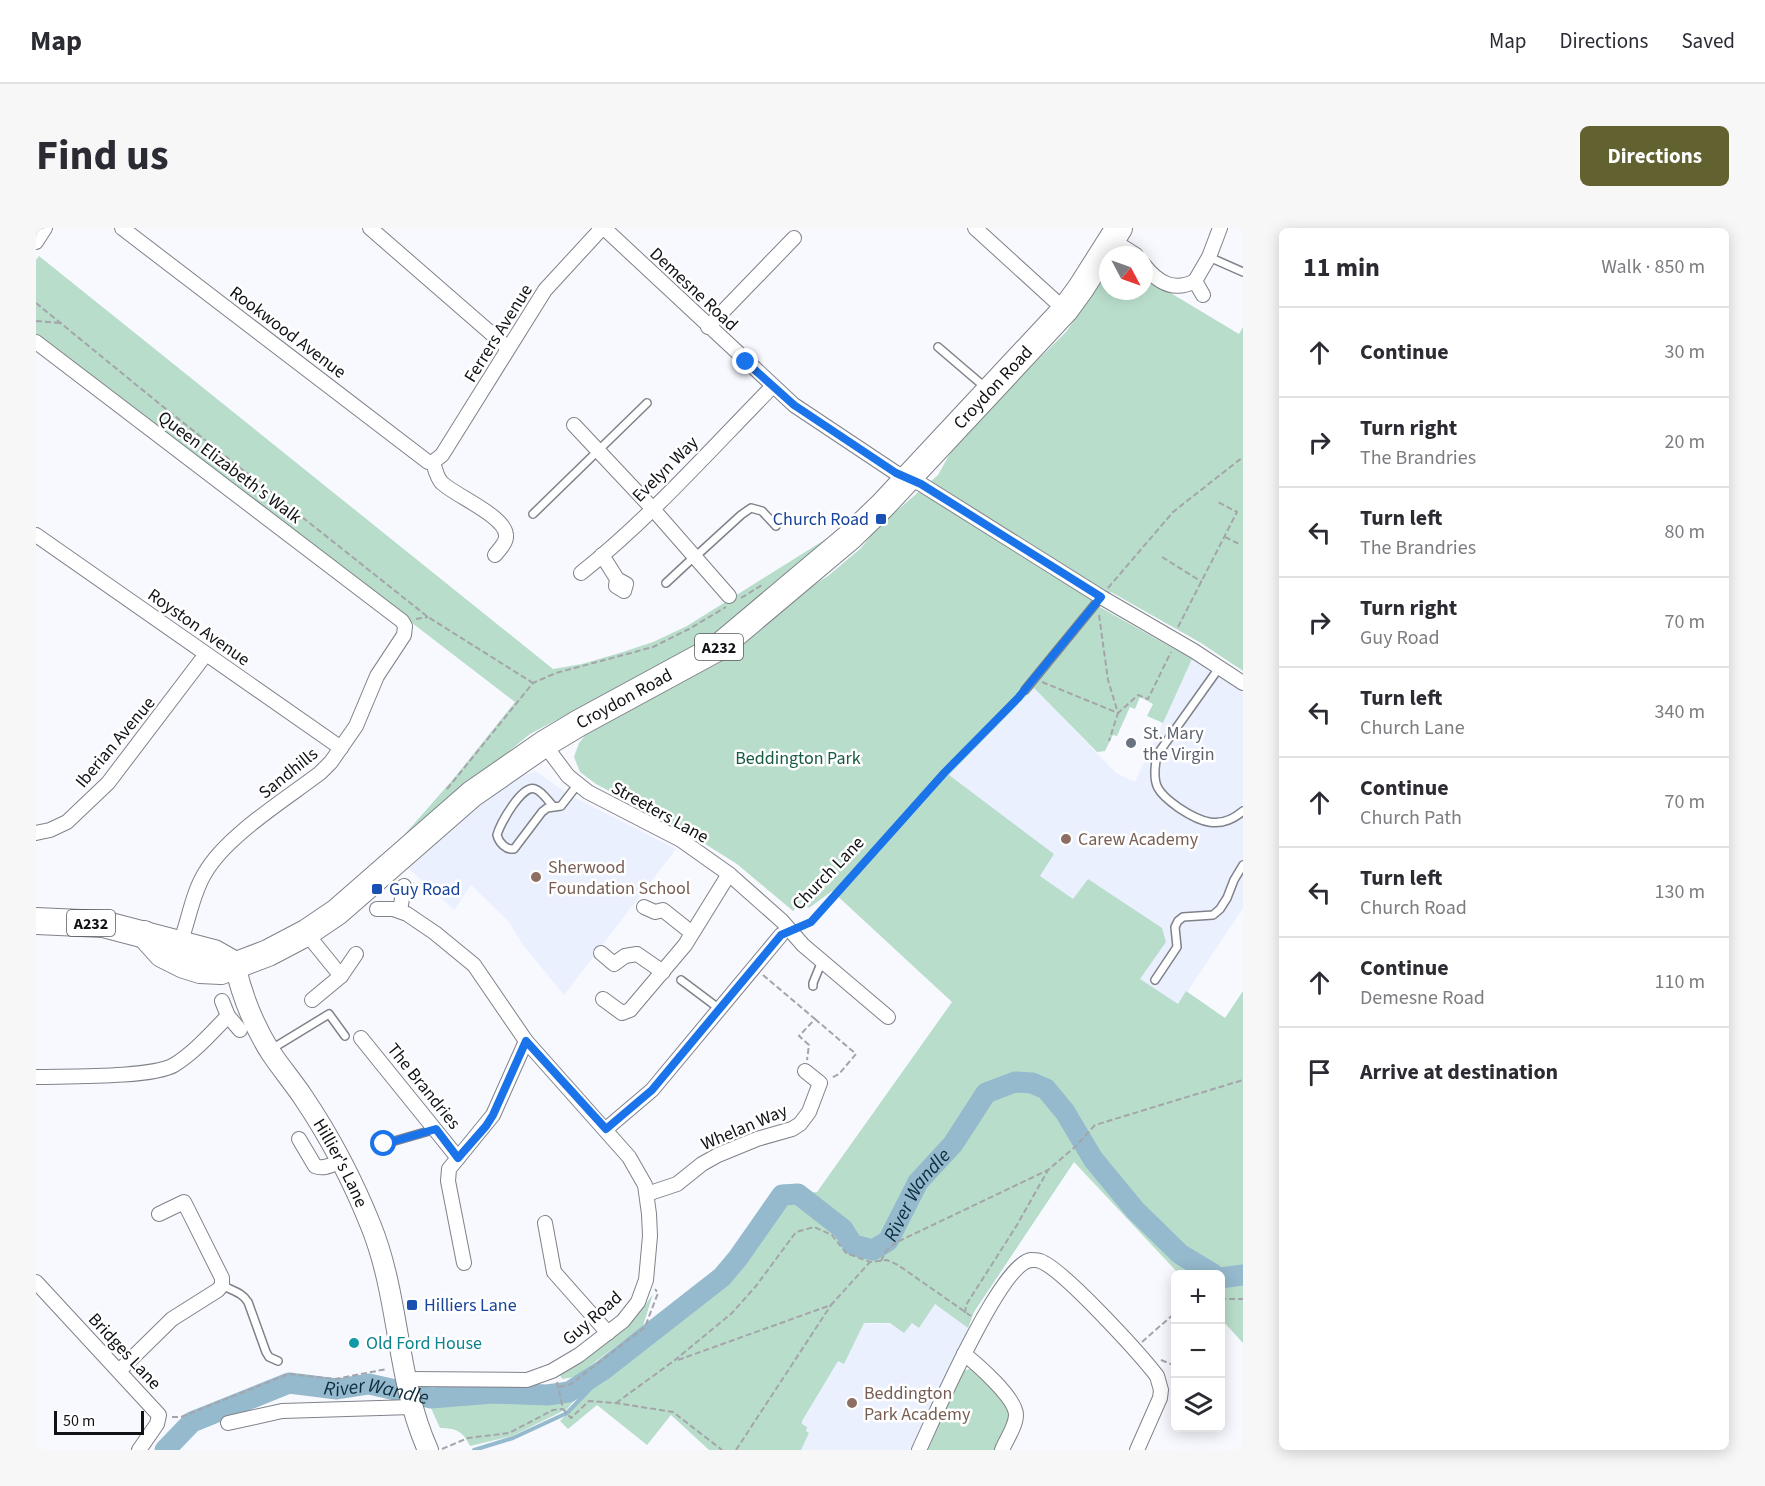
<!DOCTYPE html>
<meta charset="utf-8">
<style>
:root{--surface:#fff;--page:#f7f7f7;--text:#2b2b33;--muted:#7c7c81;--line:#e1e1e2;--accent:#61622f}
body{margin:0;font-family:"Source Sans 3",sans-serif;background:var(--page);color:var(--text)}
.controls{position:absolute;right:18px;bottom:18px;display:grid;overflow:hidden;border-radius:9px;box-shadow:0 3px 15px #0003}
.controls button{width:54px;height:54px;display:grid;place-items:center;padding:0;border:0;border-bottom:2px solid var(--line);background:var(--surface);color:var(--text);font:30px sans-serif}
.compass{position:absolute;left:1063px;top:18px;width:54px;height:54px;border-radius:50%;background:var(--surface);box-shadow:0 3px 15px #0003;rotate:131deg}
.scale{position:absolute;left:18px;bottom:15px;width:90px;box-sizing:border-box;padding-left:6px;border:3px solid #111215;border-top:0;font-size:16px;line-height:21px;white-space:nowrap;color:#111215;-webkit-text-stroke:4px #fff;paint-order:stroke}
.stop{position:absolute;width:18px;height:18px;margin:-14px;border:4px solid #1a73e8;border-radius:50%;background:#fff}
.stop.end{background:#1a73e8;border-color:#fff;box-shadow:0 2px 6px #0008}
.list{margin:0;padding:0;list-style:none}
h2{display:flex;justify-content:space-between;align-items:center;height:78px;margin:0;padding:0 24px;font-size:26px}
h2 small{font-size:20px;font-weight:400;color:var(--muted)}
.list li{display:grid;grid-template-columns:39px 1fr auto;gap:18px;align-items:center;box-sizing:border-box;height:90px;padding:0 24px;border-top:2px solid var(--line)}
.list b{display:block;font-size:22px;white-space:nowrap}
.list p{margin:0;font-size:20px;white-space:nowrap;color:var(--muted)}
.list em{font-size:20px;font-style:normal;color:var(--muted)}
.icon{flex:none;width:33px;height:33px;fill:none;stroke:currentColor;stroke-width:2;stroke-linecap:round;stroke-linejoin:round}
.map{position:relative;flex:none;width:1207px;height:1222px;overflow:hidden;border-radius:9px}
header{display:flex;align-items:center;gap:36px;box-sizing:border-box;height:84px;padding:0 30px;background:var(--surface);border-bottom:2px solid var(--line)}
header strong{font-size:28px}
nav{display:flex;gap:33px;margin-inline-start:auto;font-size:21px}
.intro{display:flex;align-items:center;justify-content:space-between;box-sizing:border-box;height:144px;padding:0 36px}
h1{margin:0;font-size:42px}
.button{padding:15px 27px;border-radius:9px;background:var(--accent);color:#fff;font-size:21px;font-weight:700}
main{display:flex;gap:36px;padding:0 36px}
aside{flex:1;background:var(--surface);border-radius:9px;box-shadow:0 3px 15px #0003}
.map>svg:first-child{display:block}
</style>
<header>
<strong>Map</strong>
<nav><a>Map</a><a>Directions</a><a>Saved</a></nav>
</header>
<div class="intro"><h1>Find us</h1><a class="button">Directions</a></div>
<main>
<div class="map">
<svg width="1207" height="1222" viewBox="0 0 1207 1222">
<rect width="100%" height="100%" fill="#f7f9ff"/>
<!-- built -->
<g fill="#ebf0ff">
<polygon points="1156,431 1207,464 1207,680 1068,889 916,773 802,668 912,547 998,460 1080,545 1099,554"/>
<polygon points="500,543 532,566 640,621 528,767 487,717 473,694 435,657 418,682 372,640 470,553"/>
<polygon points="899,1075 932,1100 874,1222 703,1222 818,1093 833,1096 876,1095 883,1100"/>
</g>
<!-- green -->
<g fill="#b9ddcb">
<polygon points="3,28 517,441 546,436 587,424 617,414 651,398 806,301 678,408 494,506 362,614 419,549 479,474 0,106 0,32"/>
<polygon points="1072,44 1072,63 1108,63 1108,49 1203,106 1207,99 1207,443 1165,415 1075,364 1062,378 1156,431 1127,495 1111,488 1117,476 1104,469 1099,481 1094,479 1081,508 1077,507 1069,523 1061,524 998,460 913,547 1018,626 1004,648 1037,671 1052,651 1126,700 1130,714 1104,751 1142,776 1150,763 1189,790 1207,763 1207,1115 1185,1091 1184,1046 1143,1046 1038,934 938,1084 932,1100 899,1076 883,1100 876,1095 868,1105 854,1095 828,1095 808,1136 802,1133 766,1193 766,1196 771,1199 770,1203 773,1205 765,1222 673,1222 635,1187 611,1217 561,1177 532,1201 524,1193 554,1161 567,1142 686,1049 702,1030 746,967 781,964 916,774 796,663 773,680 766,674 757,683 701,636 650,604 560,556 544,544 538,529 543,515 552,504 690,431 776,358 792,348 825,320 841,300 902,247 917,220 951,182 1030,104"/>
<path d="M617,1066L607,1098L539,1149L526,1151L523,1145C561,1126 593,1101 617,1066Z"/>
<polygon points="934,1141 939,1142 972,1176 975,1188 961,1222 889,1222 927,1143"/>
<path d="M548,1161L531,1181L476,1208L434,1218C427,1203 420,1200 404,1200L393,1176L471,1170L527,1173Z"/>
</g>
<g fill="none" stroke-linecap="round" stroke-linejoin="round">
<!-- stream -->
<polyline stroke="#95b9cd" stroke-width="4" points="438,1222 477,1210 531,1185 554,1161 567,1142"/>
<!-- river -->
<g stroke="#95b9cd" stroke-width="21">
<polyline points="1184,1050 1207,1047"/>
<path id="s1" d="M129,1222L156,1194L253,1155L301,1161L333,1156L395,1170L457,1165L511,1167L533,1164L567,1142L686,1049L702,1030L746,967L762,966L807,1001L817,1017L837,1022L852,1013L882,954L917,916L950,865L979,854L996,855L1010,861L1029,884L1057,931L1099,982L1144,1026L1177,1046"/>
</g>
<defs>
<g id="lane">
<polyline points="1173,29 1207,44"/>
<polyline points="902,119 950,160"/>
<polyline points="497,286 611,175"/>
<polyline points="659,329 705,287 715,280 726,283 740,298"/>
<polyline points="630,355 659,328"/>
<path d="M1183,440L1121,527C1119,537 1117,551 1122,560C1126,568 1136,575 1143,580C1164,594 1184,603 1207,583"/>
<polyline points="989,462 1065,369"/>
<path d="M517,578C512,573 506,563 499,561C486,556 464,596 461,607C463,615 470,622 478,621L506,584L511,580L525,578L542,556"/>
<polyline points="645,752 685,782"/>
<polyline points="1119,752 1141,719 1139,699 1142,693 1147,689 1177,687 1184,681 1191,670 1198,652 1207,637"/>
<polyline points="777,758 777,755 786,733"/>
<polyline points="234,822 293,786 309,808"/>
<polyline points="348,916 400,901"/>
<path d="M186,1057C196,1063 206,1064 212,1074L230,1124L233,1129L242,1133"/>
</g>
<g id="street">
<polyline points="86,0 392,234 397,234"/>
<polyline points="334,0 472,120"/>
<polyline points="568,0 758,177 860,245 885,256 1065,369 1158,423 1207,455"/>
<polyline points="939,0 1029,82"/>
<polyline points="1076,12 1100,27"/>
<polyline points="0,14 9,0"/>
<path d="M1108,37C1122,55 1138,64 1159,53L1167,67"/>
<polyline points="1159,53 1173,29 1184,0"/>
<polyline points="672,99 758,10"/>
<path d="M0,114L366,393L369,398L368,407L341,448L320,498L295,534L284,545C250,571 190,608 169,645C156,666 153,692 144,715"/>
<polyline points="538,197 616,280 693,368"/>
<polyline points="397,234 406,227 509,62 566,0"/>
<path d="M397,234C399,241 401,250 406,255C420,268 469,288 470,307C471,314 463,322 459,327"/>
<polyline points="0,307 305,520"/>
<polyline points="566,327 581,351 580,358 588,363 590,356 581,351"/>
<path d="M545,345C614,290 674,222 736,159"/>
<polyline points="508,516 532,548 552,564 645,612 693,646 746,693 767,717 852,789"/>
<polyline points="0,605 14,602 31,594 72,555 170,426"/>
<polyline points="608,679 619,684 627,682 656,705"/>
<polyline points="341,681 357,681 371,686 399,705 438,737 490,813 593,929 609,957 613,986 614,1008 610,1052 602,1074 587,1093 543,1127 516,1143 491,1152 371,1151"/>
<polyline points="364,683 368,658"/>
<polyline points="270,705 305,748"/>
<polyline points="565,725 578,736 589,728 601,726 627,744"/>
<polyline points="567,771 586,785 594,782 649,717 693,646"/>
<polyline points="276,772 305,748 320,726"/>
<polyline points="186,773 192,788 204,802"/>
<polyline points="325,810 422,930"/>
<path d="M0,849C29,848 116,850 138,837C159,824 175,805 192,788"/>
<polyline points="570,901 616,862 745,707"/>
<path d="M263,911L279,938C288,942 297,936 305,933"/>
<polyline points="611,966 641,956 666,936 682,927 721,911 756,901 764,896 773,884 784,855 769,843"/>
<polyline points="509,995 518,1044 572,1105"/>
<polyline points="428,1035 412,953 413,941 457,887 490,813"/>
<polyline points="0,1054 123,1187 121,1196 103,1222"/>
<path d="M928,1126C941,1136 980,1170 980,1187C980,1198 970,1212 966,1222"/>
<polyline points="83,1143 136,1091 182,1062 186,1057 186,1050 148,974 123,986"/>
<polyline points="192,1195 246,1183 376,1179"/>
<path d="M883,1222C898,1190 964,1036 995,1032C996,1032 1003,1032 1004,1033C1026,1040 1104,1126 1121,1148L1125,1162L1124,1170L1101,1222"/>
</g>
<g id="secondary">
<path id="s2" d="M199,737C206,768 218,798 235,825C245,840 257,854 267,869C294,909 317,953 335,998C364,1070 360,1151 392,1222"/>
</g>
<g id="highway">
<polyline points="0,693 67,696 178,725 199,737"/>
<path id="s3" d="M108,706L126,726L148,737L164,742L185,743L232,725L270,705L301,684L436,566L508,516L543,495L683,419L815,308L847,277L1029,82L1045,60L1083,0"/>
</g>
</defs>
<!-- lane casing -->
<use href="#lane" stroke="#7f8289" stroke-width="10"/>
<!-- street casing -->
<use href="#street" stroke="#7f8289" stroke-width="16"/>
<!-- secondary casing -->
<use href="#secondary" stroke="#7f8289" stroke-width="22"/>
<!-- highway casing -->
<use href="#highway" stroke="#7f8289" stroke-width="28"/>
<!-- path -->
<g stroke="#a4a5aa" stroke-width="2" stroke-dasharray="6 3" stroke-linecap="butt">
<polyline points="0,75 125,177 392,389 497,455"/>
<polyline points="0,93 25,95"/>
<polyline points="1189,309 1205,317"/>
<polyline points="1126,329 1166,354"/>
<polyline points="1072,360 1137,284 1207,229"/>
<polyline points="705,370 726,357"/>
<polyline points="1063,387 1072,452 1082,485 1073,513"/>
<polyline points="380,391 392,389"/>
<polyline points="1142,399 1201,284 1180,273"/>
<polyline points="1006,454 1082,485 1102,467 1112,471 1135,424"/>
<polyline points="411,561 497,455 520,445 617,419 653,401 690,379"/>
<polyline points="767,697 775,694 909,544 984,469"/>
<polyline points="727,747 779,791 763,808 773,817 771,832"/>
<polyline points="779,791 820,826 803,846 795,850"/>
<polyline points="845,1033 850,1023 861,1014 1012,942 1040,918 1059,897 1207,852"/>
<polyline points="1184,1071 1207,1071"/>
<polyline points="929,1085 930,1077 981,997 1012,942"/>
<polyline points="1106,1114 1140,1084"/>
<polyline points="642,1132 795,1077 834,1034"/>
<polyline points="1125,1132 1140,1138"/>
<polyline points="521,1154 527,1181 535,1190 553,1173 580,1175 637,1184 686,1222"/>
<polyline points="523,1159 535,1156 609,1099 622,1065 619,1061"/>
<polyline points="580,1175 639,1132 696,1085 720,1058 760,1004 778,999 796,1007 810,1025 834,1034 851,1032 862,1037 935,1088"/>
<polyline points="136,1189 145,1189 253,1146 299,1151 351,1141"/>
<polyline points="406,1221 432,1210 473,1205 517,1182 527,1181"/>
<polyline points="700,1222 795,1077"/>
</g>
<!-- lane -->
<use href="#lane" stroke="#fff" stroke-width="7"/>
<!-- street -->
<use href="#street" stroke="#fff" stroke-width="14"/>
<!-- secondary -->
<use href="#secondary" stroke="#fff" stroke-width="20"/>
<!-- highway -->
<use href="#highway" stroke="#fff" stroke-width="26"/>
</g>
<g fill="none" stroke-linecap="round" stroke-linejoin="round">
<!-- route -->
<polyline stroke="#1a73e8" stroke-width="8" points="348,916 400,901 422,930 450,898 457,887 490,813 570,901 616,862 745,707 775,694 909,544 982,470 1065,369 885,256 860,245 758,177 710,134"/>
</g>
<!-- markers -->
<g fill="#1a4fb4" stroke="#fff" stroke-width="2">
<rect x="839" y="285" width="12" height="12" rx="3"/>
<rect x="335" y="655" width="12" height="12" rx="3"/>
<rect x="370" y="1071" width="12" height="12" rx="3"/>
</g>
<circle fill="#6b7280" stroke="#fff" stroke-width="2" cx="1095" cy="515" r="6"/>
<g fill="#8d6e63" stroke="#fff" stroke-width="2">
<circle cx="1030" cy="611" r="6"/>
<circle cx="500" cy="649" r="6"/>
<circle cx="816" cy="1175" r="6"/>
</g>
<circle fill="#0f9aa8" stroke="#fff" stroke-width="2" cx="318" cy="1115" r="6"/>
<g text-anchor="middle" stroke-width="5" stroke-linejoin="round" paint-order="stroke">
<!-- shield labels -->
<g fill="#fff" stroke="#58595b" stroke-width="1.5">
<rect x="659" y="406" width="48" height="26" rx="4.5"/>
<rect x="31" y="682" width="48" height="26" rx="4.5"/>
</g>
<g font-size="16" font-weight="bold" fill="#111215">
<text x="683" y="425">A232</text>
<text x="55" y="701">A232</text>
</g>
<!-- street labels -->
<g font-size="18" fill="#111215" stroke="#fff">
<text transform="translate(658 61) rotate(43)" y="6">Demesne Road</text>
<text transform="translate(252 104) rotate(37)" y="6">Rookwood Avenue</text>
<text transform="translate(462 105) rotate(-58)" y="6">Ferrers Avenue</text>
<text dy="6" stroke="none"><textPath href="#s3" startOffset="1065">Croydon Road</textPath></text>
<text transform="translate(194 239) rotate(37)" y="6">Queen Elizabeth's Walk</text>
<text transform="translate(629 241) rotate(-45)" y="6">Evelyn Way</text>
<text transform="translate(163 399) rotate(35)" y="6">Royston Avenue</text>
<text dy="6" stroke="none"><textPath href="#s3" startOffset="579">Croydon Road</textPath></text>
<text transform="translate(79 514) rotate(-50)" y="6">Iberian Avenue</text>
<text transform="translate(252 545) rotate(-39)" y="6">Sandhills</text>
<text transform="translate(624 584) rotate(29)" y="6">Streeters Lane</text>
<text transform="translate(792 645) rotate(-46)" y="6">Church Lane</text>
<text transform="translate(388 858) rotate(51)" y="6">The Brandries</text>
<text transform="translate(708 899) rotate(-23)" y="6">Whelan Way</text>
<text dy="6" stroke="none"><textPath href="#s2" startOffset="226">Hillier's Lane</textPath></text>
<text transform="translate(556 1090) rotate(-41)" y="6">Guy Road</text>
<text transform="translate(89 1123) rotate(47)" y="6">Bridges Lane</text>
</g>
<!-- transit labels -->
<g font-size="18" fill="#164399" stroke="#fff" text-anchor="start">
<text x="833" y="297" text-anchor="end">Church Road</text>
<text x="353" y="667">Guy Road</text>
<text x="388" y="1083">Hilliers Lane</text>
</g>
<!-- worship labels -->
<g font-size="18" fill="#5b616d" stroke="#fff" text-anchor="start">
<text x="1107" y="511">St. Mary<tspan x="1107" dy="21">the Virgin</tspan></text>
</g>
<!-- park labels -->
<g font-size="18" fill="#165a41" stroke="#fff">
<text x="762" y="536">Beddington Park</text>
</g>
<!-- education labels -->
<g font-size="18" fill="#785e54" stroke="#fff" text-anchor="start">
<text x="1042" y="617">Carew Academy</text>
<text x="512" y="645">Sherwood<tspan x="512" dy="21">Foundation School</tspan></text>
<text x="828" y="1171">Beddington<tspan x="828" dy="21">Park Academy</tspan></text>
</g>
<!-- culture labels -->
<g font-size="18" fill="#0d838f" stroke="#fff" text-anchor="start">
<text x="330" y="1121">Old Ford House</text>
</g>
<!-- water labels -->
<g font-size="20" font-style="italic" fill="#0d2d3d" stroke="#fff">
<text dy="7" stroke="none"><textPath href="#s1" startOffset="904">River Wandle</textPath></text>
<text dy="7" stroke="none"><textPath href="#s1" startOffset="232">River Wandle</textPath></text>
</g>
</g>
</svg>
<div class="controls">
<button>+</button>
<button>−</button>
<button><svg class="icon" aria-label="layers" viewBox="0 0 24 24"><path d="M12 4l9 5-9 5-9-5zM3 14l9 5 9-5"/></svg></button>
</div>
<svg class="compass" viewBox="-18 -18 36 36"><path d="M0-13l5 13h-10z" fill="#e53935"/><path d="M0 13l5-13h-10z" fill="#7c7c81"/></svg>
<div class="scale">50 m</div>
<div class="stop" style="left:348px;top:916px"></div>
<div class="stop end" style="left:710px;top:134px"></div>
</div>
<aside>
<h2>11 min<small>Walk · 850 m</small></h2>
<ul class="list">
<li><svg class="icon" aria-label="ahead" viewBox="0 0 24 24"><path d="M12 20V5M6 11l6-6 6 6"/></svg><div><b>Continue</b></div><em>30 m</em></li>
<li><svg class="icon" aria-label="right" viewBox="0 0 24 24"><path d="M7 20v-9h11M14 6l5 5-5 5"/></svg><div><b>Turn right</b><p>The Brandries</p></div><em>20 m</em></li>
<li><svg class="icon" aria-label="left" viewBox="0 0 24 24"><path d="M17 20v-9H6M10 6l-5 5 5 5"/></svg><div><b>Turn left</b><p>The Brandries</p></div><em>80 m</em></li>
<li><svg class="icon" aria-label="right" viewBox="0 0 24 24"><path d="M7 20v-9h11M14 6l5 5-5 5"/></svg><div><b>Turn right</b><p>Guy Road</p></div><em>70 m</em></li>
<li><svg class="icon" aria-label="left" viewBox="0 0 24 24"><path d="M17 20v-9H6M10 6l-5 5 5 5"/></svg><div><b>Turn left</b><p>Church Lane</p></div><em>340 m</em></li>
<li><svg class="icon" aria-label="ahead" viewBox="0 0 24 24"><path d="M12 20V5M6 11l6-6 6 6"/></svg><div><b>Continue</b><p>Church Path</p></div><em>70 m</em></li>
<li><svg class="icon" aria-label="left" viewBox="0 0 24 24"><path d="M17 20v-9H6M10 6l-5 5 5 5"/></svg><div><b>Turn left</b><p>Church Road</p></div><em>130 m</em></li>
<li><svg class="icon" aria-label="ahead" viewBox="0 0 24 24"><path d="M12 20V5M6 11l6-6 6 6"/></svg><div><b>Continue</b><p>Demesne Road</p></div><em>110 m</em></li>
<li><svg class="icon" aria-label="arrive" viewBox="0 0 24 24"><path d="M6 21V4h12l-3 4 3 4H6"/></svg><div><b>Arrive at destination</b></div></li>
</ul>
</aside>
</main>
